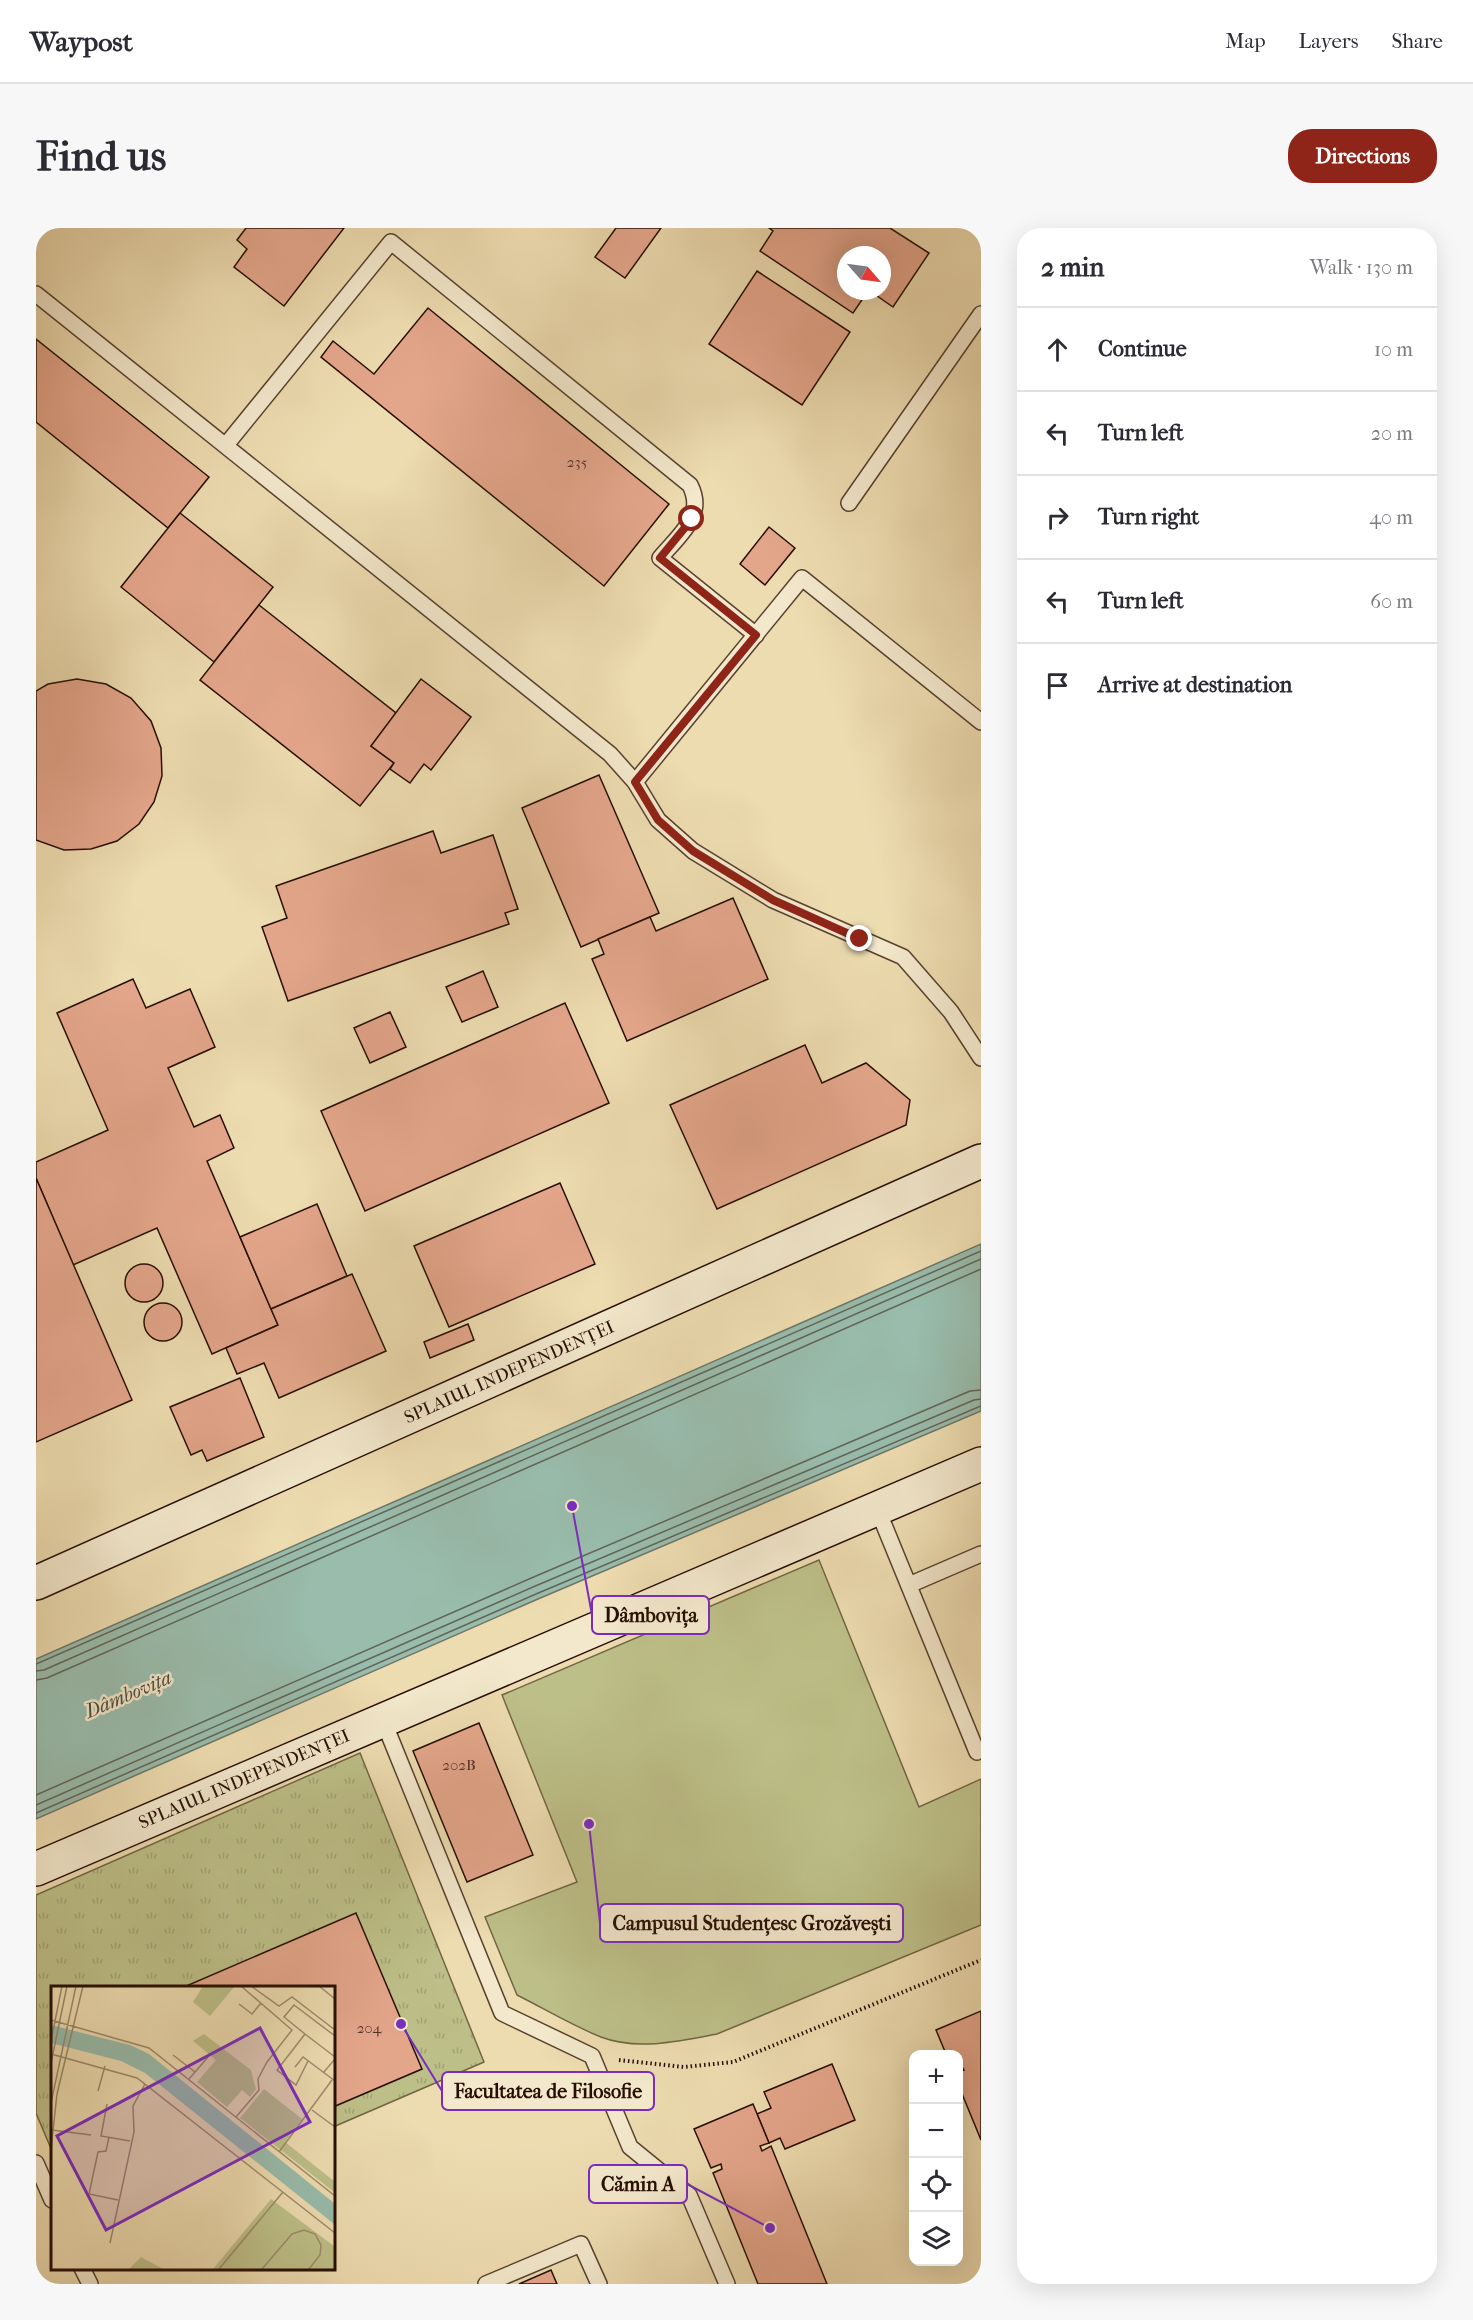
<!DOCTYPE html>
<meta charset="utf-8">
<style>
:root{--surface:#fff;--page:#f7f7f7;--text:#2b2b33;--muted:#7c7c81;--line:#e1e1e2;--accent:#8f2418}
body{margin:0;font-family:"IM FELL French Canon",serif;background:var(--page);color:var(--text)}
.controls{position:absolute;right:18px;bottom:18px;display:grid;overflow:hidden;border-radius:12px;box-shadow:0 6px 24px #0002}
.controls button{width:54px;height:54px;display:grid;place-items:center;padding:0;border:0;border-bottom:2px solid var(--line);background:var(--surface);color:var(--text);font:30px sans-serif}
.compass{position:absolute;left:801px;top:18px;width:54px;height:54px;border-radius:50%;background:var(--surface);box-shadow:0 6px 24px #0002;rotate:118deg}
.stop{position:absolute;width:18px;height:18px;margin:-14px;border:4px solid #8f2418;border-radius:50%;background:#fff}
.stop.end{background:#8f2418;border-color:#fff;box-shadow:0 2px 6px #0008}
.list{margin:0;padding:0;list-style:none}
h2{display:flex;justify-content:space-between;align-items:center;height:78px;margin:0;padding:0 24px;font-size:26px}
h2 small{font-size:20px;font-weight:400;color:var(--muted)}
.list li{display:grid;grid-template-columns:39px 1fr auto;gap:18px;align-items:center;box-sizing:border-box;height:84px;padding:0 24px;border-top:2px solid var(--line)}
.list b{display:block;font-size:22px;white-space:nowrap}
.list em{font-size:20px;font-style:normal;color:var(--muted)}
.icon{flex:none;width:33px;height:33px;fill:none;stroke:currentColor;stroke-width:2;stroke-linecap:round;stroke-linejoin:round}
.map{position:relative;flex:none;width:945px;height:2056px;overflow:hidden;border-radius:24px}
header{display:flex;align-items:center;gap:36px;box-sizing:border-box;height:84px;padding:0 30px;background:var(--surface);border-bottom:2px solid var(--line)}
header strong{font-size:28px}
nav{display:flex;gap:33px;margin-inline-start:auto;font-size:21px}
.intro{display:flex;align-items:center;justify-content:space-between;box-sizing:border-box;height:144px;padding:0 36px}
h1{margin:0;font-size:42px}
.button{padding:15px 27px;border-radius:24px;background:var(--accent);color:#fff;font-size:21px;font-weight:700}
main{display:flex;gap:36px;padding:0 36px}
aside{flex:1;background:var(--surface);border-radius:24px;box-shadow:0 6px 24px #0002}
.map>svg:first-child{display:block}
</style>
<header>
<strong>Waypost</strong>
<nav><a>Map</a><a>Layers</a><a>Share</a></nav>
</header>
<div class="intro"><h1>Find us</h1><a class="button">Directions</a></div>
<main>
<div class="map">
<svg width="945" height="2056" viewBox="0 0 945 2056">
<defs>
<pattern id="grass-tufts" width="24" height="20" patternUnits="userSpaceOnUse" patternTransform="scale(1.5)"><rect width="24" height="20" fill="#bdbf88"/><path d="M3 7l-1-3M5 7V3M7 7l1-3M15 17l-1-3M17 17v-4M19 17l1-3" fill="none" stroke="#a2a374"/></pattern>
</defs>
<rect width="100%" height="100%" fill="#eddcb0"/>
<filter id="stains"><feTurbulence type="fractalNoise" baseFrequency=".00333" numOctaves="4"/><feColorMatrix values="0 0 0 0 .2 0 0 0 0 .09 0 0 0 0 .02 0 0 0 .5 -.17"/></filter>
<radialGradient id="worn" r=".72"><stop offset=".6" stop-color="#630" stop-opacity="0"/><stop offset="1" stop-color="#630" stop-opacity=".3"/></radialGradient>
<!-- grass -->
<polygon fill="url(#grass-tufts)" stroke="#726646" stroke-width="1.5" points="324,1525 448,1834 297,1899 297,1759 16,1759 16,1923 0,1885 0,1667"/>
<!-- park -->
<path fill="#bdbf88" stroke="#726646" stroke-width="1.5" d="M783,1332L883,1579L945,1551V1697L681,1806C645,1813 601,1823 565,1809C537,1798 509,1781 481,1767L449,1689L541,1654L466,1467Z"/>
<!-- water -->
<polygon fill="#99bcac" stroke="#6b7669" stroke-width="1.5" points="945,1016 945,1183 502,1371 0,1591 0,1431"/>
<g fill="none" stroke-linecap="round" stroke-linejoin="round">
<!-- shore -->
<g stroke="#606558" stroke-width="1.5">
<polyline points="0,1436 945,1023"/>
<polyline points="0,1443 8,1442 945,1031"/>
<polyline points="0,1452 11,1450 945,1041"/>
<polyline points="0,1567 493,1351 934,1163 945,1162"/>
<polyline points="0,1577 497,1359 938,1172 945,1171"/>
<polyline points="0,1585 500,1366 945,1178"/>
</g>
</g>
<!-- building -->
<g fill="#e4a68b" stroke="#270e04" stroke-width="1.5">
<polygon points="210,0 308,0 248,78 198,39 211,21 201,12"/>
<polygon points="580,0 625,0 589,50 559,29"/>
<polygon points="733,0 854,0 893,25 857,79 834,63 846,63 846,27 810,27 810,63 832,63 817,85 724,23 737,3"/>
<polygon points="721,43 814,104 766,177 673,116"/>
<polygon points="392,80 633,276 568,358 285,129 297,113 338,146"/>
<polygon points="0,111 173,249 132,300 0,194"/>
<polygon points="144,285 237,359 178,434 85,359"/>
<polygon points="733,299 759,320 729,357 704,336"/>
<polygon points="223,377 360,485 335,518 358,535 324,578 164,452"/>
<polygon points="41,451 70,456 95,470 115,493 125,520 126,548 118,574 103,596 81,613 55,621 28,622 0,612 0,463 12,456"/>
<polygon points="385,451 435,489 395,542 388,536 374,555 354,541 358,535 335,518"/>
<polygon points="563,547 623,685 545,719 486,580"/>
<polygon points="397,603 405,625 457,607 482,681 469,685 473,696 252,773 226,699 251,690 240,658"/>
<polygon points="697,670 732,751 591,813 556,731 568,726 562,711 614,689 620,703"/>
<polygon points="447,743 462,779 426,794 410,759"/>
<polygon points="97,751 110,780 154,761 179,819 132,840 158,899 184,887 198,920 171,933 242,1097 176,1126 121,1000 37,1037 0,950 0,934 72,902 21,785"/>
<polygon points="529,775 573,875 329,983 285,883"/>
<polygon points="354,784 370,819 334,835 318,800"/>
<polygon points="769,817 786,855 830,835 874,872 870,897 681,981 634,877"/>
<polygon points="0,950 96,1172 0,1214"/>
<polygon points="524,955 559,1036 413,1099 378,1018"/>
<polygon points="281,976 311,1048 235,1081 204,1009"/>
<circle cx="108" cy="1055" r="19"/>
<polygon points="316,1046 350,1123 243,1170 228,1135 201,1146 190,1120 242,1097 235,1081"/>
<circle cx="127" cy="1094" r="19"/>
<polygon points="432,1096 438,1112 394,1130 388,1114"/>
<polygon points="204,1150 228,1209 171,1233 166,1222 155,1227 134,1179"/>
<polygon points="443,1495 497,1627 431,1654 377,1523"/>
<polygon points="320,1685 386,1841 297,1879 297,1759 148,1759"/>
<polygon points="945,1783 945,1912 922,1856 922,1844 928,1842 925,1837 922,1837 922,1826 910,1826 900,1802"/>
<polygon points="796,1836 819,1892 749,1921 744,1910 733,1915 721,1886 735,1880 728,1864"/>
<polygon points="717,1876 733,1915 724,1918 726,1923 735,1918 791,2056 722,2056 677,1945 686,1941 685,1936 675,1940 658,1901"/>
<polygon points="515,2042 521,2056 483,2056"/>
</g>
<g fill="none" stroke-linecap="round" stroke-linejoin="round">
<defs>
<g id="lane">
<polyline points="0,66 574,526 599,554 622,592 657,623 737,672 867,729 915,784 945,830"/>
<path d="M190,217L355,14L654,257C670,288 643,307 624,330L720,407"/>
<polyline points="813,275 945,86"/>
<polyline points="599,554 766,350 945,494"/>
<polyline points="841,1280 941,1524"/>
<polyline points="873,1357 945,1326"/>
<polyline points="347,1492 466,1785 556,1828 594,1919 653,1967 691,2056"/>
<polyline points="0,1935 16,1972"/>
<polyline points="46,2040 54,2056"/>
<polyline points="450,2056 545,2016 563,2056"/>
</g>
<g id="secondary">
<polyline points="0,1355 945,933"/>
<polyline points="0,1641 945,1236"/>
</g>
</defs>
<!-- lane casing -->
<use href="#lane" stroke="#58422f" stroke-width="18"/>
<!-- secondary casing -->
<use href="#secondary" stroke="#270e04" stroke-width="36"/>
<!-- path -->
<polyline stroke="#270e04" stroke-width="4" stroke-dasharray="1.5 3" stroke-linecap="butt" points="583,1832 648,1839 697,1834 945,1732"/>
<!-- lane -->
<use href="#lane" stroke="#f3e8cc" stroke-width="15"/>
<!-- secondary -->
<use href="#secondary" stroke="#f3e8cc" stroke-width="33"/>
</g>
<g fill="none" stroke-linecap="round" stroke-linejoin="round">
<!-- route -->
<polyline stroke="#8f2418" stroke-width="8" points="656,291 624,330 720,407 599,554 622,592 657,623 737,672 824,711"/>
</g>
<g text-anchor="middle" stroke-width="5" stroke-linejoin="round" paint-order="stroke">
<!-- number labels -->
<g font-size="15" fill="#563426">
<text x="541" y="239">235</text>
<text x="423" y="1542">202B</text>
<text x="333" y="1805">204</text>
</g>
<!-- street labels -->
<g font-size="18" fill="#270e04" stroke="#f3e8cc">
<text transform="translate(473 1144) rotate(-24)" y="6">SPLAIUL INDEPENDENȚEI</text>
<text transform="translate(208 1551) rotate(-23)" y="6">SPLAIUL INDEPENDENȚEI</text>
</g>
<!-- water labels -->
<g font-size="20" font-style="italic" fill="#4f4b3f" stroke="#f3e8cc">
<text transform="translate(92 1466) rotate(-23)" y="7">Dâmbovița</text>
</g>
</g>
<!-- overview -->
<g transform="translate(15 1758)">
<rect width="284" height="284" fill="#eddcb0"/>
<path d="M213,103L251,133L234,156L283,195V206L189,132Z" fill="#bdbf88"/>
<path d="M152,0H184L159,30L142,16ZM153,48L200,84L205,103L199,111L191,104L176,121L146,96L165,74L142,55Z" fill="#bdbf88"/>
<path d="M220,213L283,260V283H162ZM90,271L112,283H78Z" fill="#bdbf88"/>
<path d="M0,39L79,59L98,68L283,217V238L94,87L70,75L0,57Z" fill="#99bcac"/>
<path fill="none" stroke="#9e8a6b" stroke-width="1.5" d="M200,0L228,20L241,11L284,44M268,0L284,13M188,18L201,28L210,17M0,34L98,62L284,210M254,48L284,71M0,55L11,0M0,68L86,92L284,247M122,69L144,86M257,75L245,99L226,84L254,48L233,31L243,19L284,50M0,77L16,0M244,81L252,71L284,95M272,87L284,73M138,93L157,71M47,105L54,80M0,117L25,0M56,118L50,150L79,155M261,124L284,141M185,131L208,104L207,93L216,76L241,44L190,0M1,144L40,149M58,151L55,165L47,166L38,208L67,214M0,163L6,108L32,0M228,166L281,94M59,257L83,146L82,120L94,98M168,283L232,206M211,283L241,248L253,244L264,248L270,259L269,269L258,283"/>
<path fill="#7b2cbf" fill-opacity="0.15" stroke="#7b2cbf" stroke-width="3" d="M209,42L259,136L55,244L6,150Z"/>
<rect width="284" height="284" fill="none" stroke="#270e04" stroke-width="3"/>
</g>
<!-- callouts -->
<path fill="none" stroke="#7b2cbf" stroke-width="2" d="M536 1278L556 1387M553 1596L564 1695M365 1796L406 1863M734 2000L651 1956"/>
<g fill="#7b2cbf" stroke="#f3e8cc" stroke-width="2">
<circle cx="536" cy="1278" r="6"/>
<circle cx="553" cy="1596" r="6"/>
<circle cx="365" cy="1796" r="6"/>
<circle cx="734" cy="2000" r="6"/>
</g>
<g fill="#f3e8cc" stroke="#7b2cbf" stroke-width="2">
<rect x="556" y="1368" width="117" height="38" rx="6"/>
<rect x="564" y="1676" width="303" height="38" rx="6"/>
<rect x="406" y="1844" width="212" height="38" rx="6"/>
<rect x="553" y="1937" width="98" height="38" rx="6"/>
</g>
<g font-size="20" text-anchor="middle" font-weight="bold" fill="#270e04">
<text x="615" y="1394">Dâmbovița</text>
<text x="716" y="1702">Campusul Studențesc Grozăvești</text>
<text x="512" y="1870">Facultatea de Filosofie</text>
<text x="602" y="1963">Cămin A</text>
</g>
<rect width="100%" height="100%" filter="url(#stains)"/>
<rect width="100%" height="100%" fill="url(#worn)"/>
</svg>
<div class="controls">
<button>+</button>
<button>−</button>
<button><svg class="icon" aria-label="locate" viewBox="0 0 24 24"><circle cx="12" cy="12" r="6"/><path d="M12 2v4M12 18v4M2 12h4M18 12h4"/></svg></button>
<button><svg class="icon" aria-label="layers" viewBox="0 0 24 24"><path d="M12 4l9 5-9 5-9-5zM3 14l9 5 9-5"/></svg></button>
</div>
<svg class="compass" viewBox="-18 -18 36 36"><path d="M0-13l5 13h-10z" fill="#e53935"/><path d="M0 13l5-13h-10z" fill="#7c7c81"/></svg>
<div class="stop" style="left:656px;top:291px"></div>
<div class="stop end" style="left:824px;top:711px"></div>
</div>
<aside>
<h2>2 min<small>Walk · 130 m</small></h2>
<ul class="list">
<li><svg class="icon" aria-label="ahead" viewBox="0 0 24 24"><path d="M12 20V5M6 11l6-6 6 6"/></svg><div><b>Continue</b></div><em>10 m</em></li>
<li><svg class="icon" aria-label="left" viewBox="0 0 24 24"><path d="M17 20v-9H6M10 6l-5 5 5 5"/></svg><div><b>Turn left</b></div><em>20 m</em></li>
<li><svg class="icon" aria-label="right" viewBox="0 0 24 24"><path d="M7 20v-9h11M14 6l5 5-5 5"/></svg><div><b>Turn right</b></div><em>40 m</em></li>
<li><svg class="icon" aria-label="left" viewBox="0 0 24 24"><path d="M17 20v-9H6M10 6l-5 5 5 5"/></svg><div><b>Turn left</b></div><em>60 m</em></li>
<li><svg class="icon" aria-label="arrive" viewBox="0 0 24 24"><path d="M6 21V4h12l-3 4 3 4H6"/></svg><div><b>Arrive at destination</b></div></li>
</ul>
</aside>
</main>
